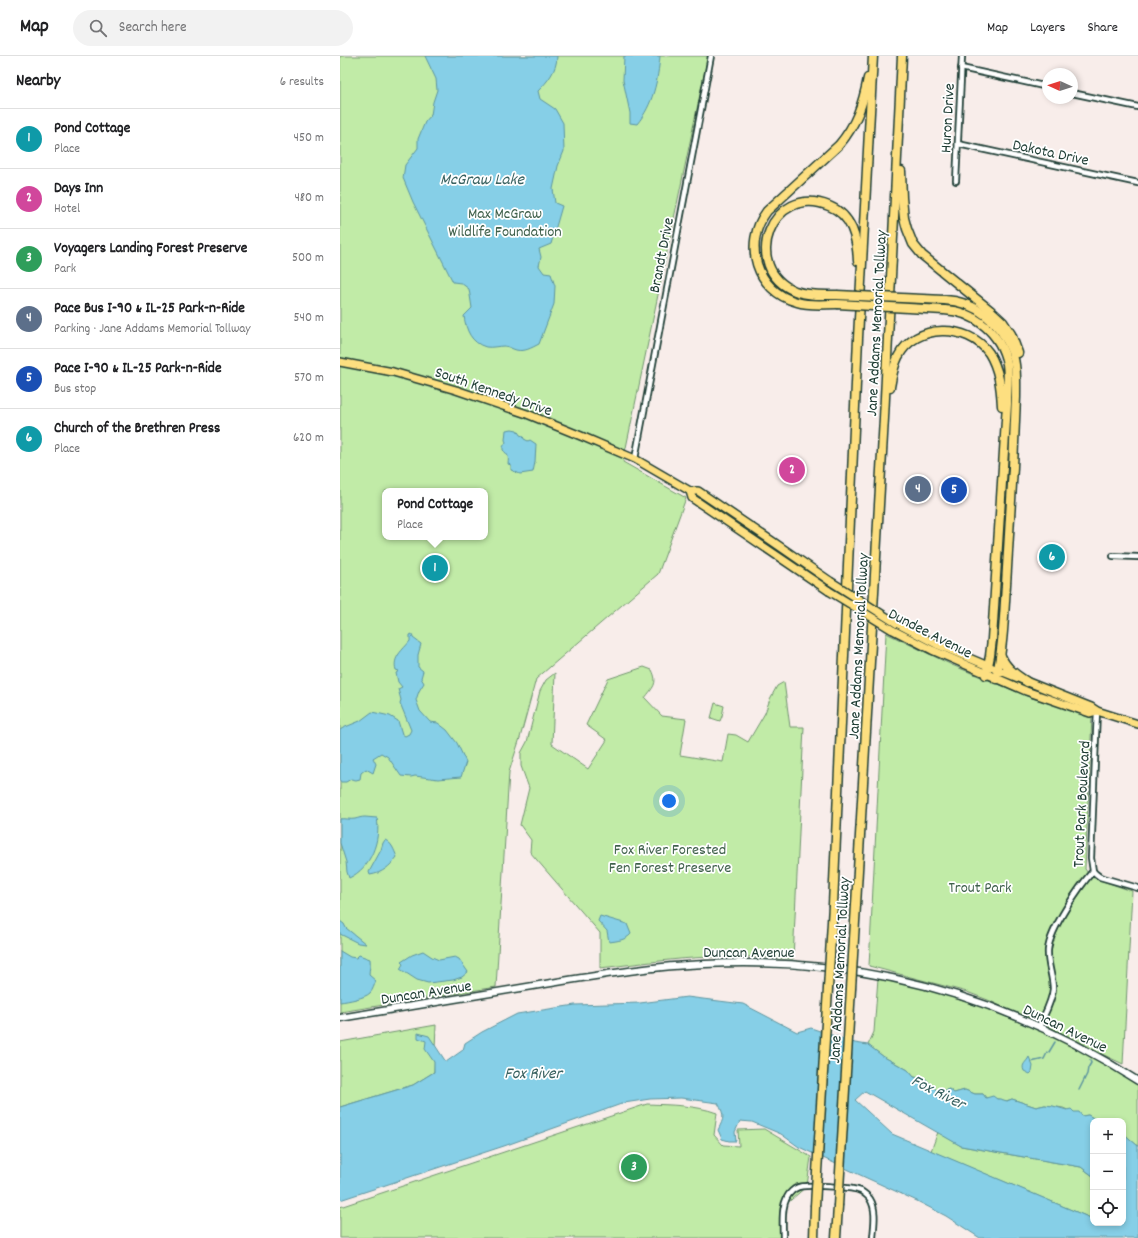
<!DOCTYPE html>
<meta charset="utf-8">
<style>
:root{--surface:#fff;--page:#f2f2f2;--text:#202124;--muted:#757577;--line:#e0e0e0;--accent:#c8321e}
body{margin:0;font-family:Dekko,sans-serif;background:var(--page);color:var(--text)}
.controls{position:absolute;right:12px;bottom:12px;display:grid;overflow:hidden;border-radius:8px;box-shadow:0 2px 6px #0003}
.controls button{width:36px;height:36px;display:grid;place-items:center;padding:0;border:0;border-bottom:1px solid var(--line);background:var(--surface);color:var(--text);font:20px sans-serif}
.compass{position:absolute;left:702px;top:12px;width:36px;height:36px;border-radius:50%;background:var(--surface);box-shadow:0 2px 6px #0003;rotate:273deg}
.you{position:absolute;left:329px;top:745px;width:14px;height:14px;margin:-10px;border:3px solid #fff;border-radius:50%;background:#1a73e8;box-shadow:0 0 0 6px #1a73e833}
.badge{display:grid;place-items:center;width:26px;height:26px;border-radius:50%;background:var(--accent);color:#fff;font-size:13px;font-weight:700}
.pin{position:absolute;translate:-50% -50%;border:2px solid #fff;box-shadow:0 1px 4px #0006}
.popup{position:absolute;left:42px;top:432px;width:106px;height:52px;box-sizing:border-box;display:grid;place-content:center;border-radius:8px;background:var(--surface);filter:drop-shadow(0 1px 3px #0005);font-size:13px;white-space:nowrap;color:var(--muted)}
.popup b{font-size:15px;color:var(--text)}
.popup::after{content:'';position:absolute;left:50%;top:100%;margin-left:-8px;border:8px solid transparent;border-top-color:var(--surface)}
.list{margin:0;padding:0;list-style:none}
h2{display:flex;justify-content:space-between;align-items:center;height:52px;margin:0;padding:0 16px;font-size:17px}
h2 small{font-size:13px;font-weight:400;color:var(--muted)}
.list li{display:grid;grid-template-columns:26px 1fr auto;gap:12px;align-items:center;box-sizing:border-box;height:60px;padding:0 16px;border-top:1px solid var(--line)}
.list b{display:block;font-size:15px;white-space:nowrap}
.list p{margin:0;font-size:13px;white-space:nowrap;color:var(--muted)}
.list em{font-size:13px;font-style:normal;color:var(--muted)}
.icon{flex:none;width:22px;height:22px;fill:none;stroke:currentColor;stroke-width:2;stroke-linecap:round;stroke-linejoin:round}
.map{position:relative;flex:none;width:798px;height:1182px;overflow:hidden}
header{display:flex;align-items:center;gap:24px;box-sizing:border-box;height:56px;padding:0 20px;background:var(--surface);border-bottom:1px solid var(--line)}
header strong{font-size:19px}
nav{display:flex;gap:22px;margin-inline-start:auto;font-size:14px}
.search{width:280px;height:36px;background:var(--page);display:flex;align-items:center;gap:10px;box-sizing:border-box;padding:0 14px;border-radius:22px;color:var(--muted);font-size:15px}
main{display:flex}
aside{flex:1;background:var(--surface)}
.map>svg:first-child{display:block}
</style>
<header>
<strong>Map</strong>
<div class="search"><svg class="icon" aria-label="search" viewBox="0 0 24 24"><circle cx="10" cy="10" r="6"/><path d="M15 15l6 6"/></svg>Search here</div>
<nav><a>Map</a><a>Layers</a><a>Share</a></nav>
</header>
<main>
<aside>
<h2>Nearby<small>6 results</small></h2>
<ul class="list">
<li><span class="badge" style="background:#0f9aa8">1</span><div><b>Pond Cottage</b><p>Place</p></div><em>450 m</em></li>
<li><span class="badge" style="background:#d1479c">2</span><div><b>Days Inn</b><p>Hotel</p></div><em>480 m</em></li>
<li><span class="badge" style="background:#2e9e5b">3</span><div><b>Voyagers Landing Forest Preserve</b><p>Park</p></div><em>500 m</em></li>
<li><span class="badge" style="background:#5c6f8a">4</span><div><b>Pace Bus I-90 &amp; IL-25 Park-n-Ride</b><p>Parking · Jane Addams Memorial Tollway</p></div><em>540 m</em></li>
<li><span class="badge" style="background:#1a4fb4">5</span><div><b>Pace I-90 &amp; IL-25 Park-n-Ride</b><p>Bus stop</p></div><em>570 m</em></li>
<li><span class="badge" style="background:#0f9aa8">6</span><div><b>Church of the Brethren Press</b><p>Place</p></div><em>620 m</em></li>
</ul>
</aside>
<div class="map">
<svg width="798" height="1182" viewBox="0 0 798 1182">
<rect width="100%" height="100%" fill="#f8edea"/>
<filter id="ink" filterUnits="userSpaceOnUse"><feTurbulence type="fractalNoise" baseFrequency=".025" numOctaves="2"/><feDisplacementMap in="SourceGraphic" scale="8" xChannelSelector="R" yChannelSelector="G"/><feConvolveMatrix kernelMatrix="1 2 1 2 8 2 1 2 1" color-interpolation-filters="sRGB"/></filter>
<g filter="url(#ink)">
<!-- green -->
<g fill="#c1eba7" stroke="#70946e" fill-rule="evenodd">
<path d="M0,0H368L283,406L346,442L318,518L196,623L180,682L169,716L156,931L0,956ZM45,435H145V481H45Z"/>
<polygon points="546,577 612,609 692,642 752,660 745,813 750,820 754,822 792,835 783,1008 648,944 627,936 529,910"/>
<path d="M304,611L312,614C319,628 312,632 305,642L322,660L346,663L340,699L383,706L388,678L396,679L408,686L425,657L430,643L437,630L444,626L450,671H464L453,903C427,901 400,900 373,901C336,902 297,908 260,912V877L190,796L191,784L180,769L189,732L181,710V697L187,686L200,635L206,624L215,617L212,688L248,713L267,684L246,669L268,623Z"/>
<polygon points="375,647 384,650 382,660 380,665 371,662"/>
<path d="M538,922L593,935L651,954L716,982L754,1001L798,1028V1090L783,1077V1065H758L748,1059L742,1060L723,1052L705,1049L696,1051L672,1043L666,1045C660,1043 653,1042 646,1042L643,1038H635L625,1034L614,1037L609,1033L599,1037L586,1023L574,1021L568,1014L544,1001L528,989L534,976Z"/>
<polygon points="96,969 94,1016 73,1029 0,1051 0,986"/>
<path d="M307,1048C331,1049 355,1049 377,1057L374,1079L383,1089L399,1090L398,1074L424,1073L471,1101L467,1130L444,1150L443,1182H0V1151Z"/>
<polygon points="598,1076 621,1090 741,1111 753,1120 753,1163 591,1095"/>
</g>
<!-- water -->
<g fill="#86cfe7" stroke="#5d959f">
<path d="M85,0H217C217,14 208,25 198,35L200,43L215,53L223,67L224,95L218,110L213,133L215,147L222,150L211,188L199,193L201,201L199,210L204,217L211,218L215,230L214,248L199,288C191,292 185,296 176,294C172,293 168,290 164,290C158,290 152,292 146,291C131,287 126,274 124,260L132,252L129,233L121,227L113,226L73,146L63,122L65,109L78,92V83L85,66L91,59L93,46L97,34L96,23Z"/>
<path d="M284,0H320C318,24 313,49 297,68L290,67V57L283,24Z"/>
<path d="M172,373L177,374L180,379L183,380L184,383L188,385L190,384L196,388L195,406L193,416L180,418L171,414V409L168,408C169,400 168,399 163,394V391L166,386L165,384L166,374Z"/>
<path d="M72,578L73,582L81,588L78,599V611L83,615L81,622L84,627L79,635L76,644L80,655L90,666L98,667L107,674L117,687L126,706L121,721L98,723L75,720L71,721L61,720L48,701L41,697L33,702L36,708L33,717L26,713L21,717L20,723L16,724L11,723L6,726H0V674L3,672L20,665L32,656L50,660L58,665L62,678L65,680L69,678L71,674L60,647L61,644L58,633L62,631L58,626L56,617L59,615L56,614C52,601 63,594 70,585V579Z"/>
<path d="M25,761L37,762C41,784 31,812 9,822L7,816L6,806L0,787V763C5,762 10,764 15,763C19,762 21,761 25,761Z"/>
<path d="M45,784C52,787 54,794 57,801C50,810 43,817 30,819L29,816L41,794L43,787Z"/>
<path d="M260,860L287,868L291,878C286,884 277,885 269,886L267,875L258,865Z"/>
<polygon points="0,865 4,868 6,872 26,888 18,887 0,878"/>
<path d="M0,895L10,901L16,902L19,899L30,903C31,909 29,913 29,919L36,925C34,929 33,934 30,937C25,942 8,945 0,946Z"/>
<polygon points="83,895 92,901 99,904 115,901 119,903 128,916 122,921 113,924 88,927 77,924 60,913 63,908 61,906 72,899"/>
<path d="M347,941L403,948L457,976L471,972L515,987L528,989L544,1001L568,1014L574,1021L586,1023L599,1037L609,1033L614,1037L625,1034L635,1038H643L646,1042L653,1040L657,1043H660L667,1045L672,1043L696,1051L705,1049L713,1050L727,1054L731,1053L734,1056H739L742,1060L748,1059L757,1064L753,1065V1120L741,1111L621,1090L525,1035L515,1044L552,1078L753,1163V1167H783V1077L798,1090V1182H640L606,1160L577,1145L459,1091L441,1078L412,1066L400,1065L395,1076L396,1085H389L382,1083L378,1074C384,1062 385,1060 378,1047L341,1042L310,1043L284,1047L164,1090L0,1144V1051L73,1029L94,1016V1006L85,993L86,985L78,982V977L89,980L106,1006L123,994L125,987L142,976L177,958L235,949L300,947Z"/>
<path d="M689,1001L693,1010L692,1016L690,1018L684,1015C681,1008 686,1007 689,1001Z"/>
</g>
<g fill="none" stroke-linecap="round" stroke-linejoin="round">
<!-- stream -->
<g stroke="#5d959f" stroke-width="1.5">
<polyline points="691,1006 704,1003 707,997 709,996 715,986"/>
<polyline points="739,1034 747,1018 748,1012 751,1007 750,1004"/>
</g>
<defs>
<g id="minor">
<polyline points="621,12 708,31"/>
<polyline points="732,37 798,51"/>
<polyline points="618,88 798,127"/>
<polyline points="616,125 622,0"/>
<polyline points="295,403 371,0"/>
<polyline points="773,500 798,501"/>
<polyline points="753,815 756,818 760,821 798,832"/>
<path d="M699,971C704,959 712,946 713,933C713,920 707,908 708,894C710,873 739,831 753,815L751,802L757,655"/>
<path d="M443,1182C443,1168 440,1145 452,1135C455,1132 461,1130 466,1130C476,1129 512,1131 521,1135C524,1137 528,1140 530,1143C537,1154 534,1169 533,1182"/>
</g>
<path id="tertiary" d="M0,962C72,950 145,938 217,926C266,918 315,910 365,908C521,900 667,940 798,1025"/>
<g id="primary">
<polyline points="0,306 53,316 116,334 187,358 241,380 295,403 350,435 358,435 432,485 490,525"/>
<polyline points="350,435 352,442 489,535"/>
<polyline points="556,567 596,588 648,610 751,651 757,655 798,668"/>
<polyline points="551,573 592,594 686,635 750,657 757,655"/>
</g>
<g id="motorway">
<polyline points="561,115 562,142 564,162 567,173 573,188 582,199 650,254 663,266 671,278 678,297"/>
<path d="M497,239C484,239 468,240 455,235C399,212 432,126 489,150C512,159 517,182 518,205"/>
<path d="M604,244C635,245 662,267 672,296C677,310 676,326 676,341C675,364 674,388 673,411C671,450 668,490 666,529C664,561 663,592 656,623"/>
<path d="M497,248C484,248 470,250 457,246C416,235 402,188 427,155L499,89C516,69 523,48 528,22"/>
<path d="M604,254C634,255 661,277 667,308C669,321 667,335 667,348L652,583L650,600L646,619"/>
<path d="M550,331C552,321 553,311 558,301C575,267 628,267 649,297C659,313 661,332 662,350"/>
<path d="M661,600C666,613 677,619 687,626"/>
<polyline points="493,849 518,282 533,0"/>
<polyline points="516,849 544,362 562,0"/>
<polyline points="474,1182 475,1150"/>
<polyline points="496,1182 498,1150"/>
</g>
</defs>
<!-- minor casing -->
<use href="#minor" stroke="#1f3d34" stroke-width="8"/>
<!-- tertiary casing -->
<use href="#tertiary" stroke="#1f3d34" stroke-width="9"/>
<!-- primary casing -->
<use href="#primary" stroke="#1f3d34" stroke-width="10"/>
<!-- motorway casing -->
<use href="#motorway" stroke="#1f3d34" stroke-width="11"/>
<!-- minor -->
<use href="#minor" stroke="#fff" stroke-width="4.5"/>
<!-- tertiary -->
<use href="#tertiary" stroke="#fff" stroke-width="6"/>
<!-- primary -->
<use href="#primary" stroke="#fddf80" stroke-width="7"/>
<!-- motorway -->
<use href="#motorway" stroke="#fddf80" stroke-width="8"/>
<defs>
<g id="primary-bridge">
<polyline points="490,525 556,567"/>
<polyline points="489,535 551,573"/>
</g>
<g id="motorway-bridge">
<polyline points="497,239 604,244"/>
<polyline points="497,248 604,254"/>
<polyline points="475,1150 493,849"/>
<polyline points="498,1150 516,849"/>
</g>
</defs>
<!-- primary-bridge casing -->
<use href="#primary-bridge" stroke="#1f3d34" stroke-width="10" stroke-linecap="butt"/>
<!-- motorway-bridge casing -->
<use href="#motorway-bridge" stroke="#1f3d34" stroke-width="11" stroke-linecap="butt"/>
<!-- primary-bridge -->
<use href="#primary-bridge" stroke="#fddf80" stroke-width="7"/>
<!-- motorway-bridge -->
<use href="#motorway-bridge" stroke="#fddf80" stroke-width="8"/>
</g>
</g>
<g text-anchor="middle" stroke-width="3.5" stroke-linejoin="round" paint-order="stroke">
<!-- street labels -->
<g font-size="16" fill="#1f3d34" stroke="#fff">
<text transform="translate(606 62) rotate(-87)" y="6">Huron Drive</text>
<text transform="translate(711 95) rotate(12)" y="6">Dakota Drive</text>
<text transform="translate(320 199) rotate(-79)" y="6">Brandt Drive</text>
<text transform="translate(535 267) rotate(-87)" y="6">Jane Addams Memorial Tollway</text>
<text transform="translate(154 334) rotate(19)" y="6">South Kennedy Drive</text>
<text transform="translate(591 576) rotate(27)" y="6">Dundee Avenue</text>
<text transform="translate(517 590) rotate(-87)" y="6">Jane Addams Memorial Tollway</text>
<text transform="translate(740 748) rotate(-87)" y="6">Trout Park Boulevard</text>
<text x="409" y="901">Duncan Avenue</text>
<text transform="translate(498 914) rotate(-87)" y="6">Jane Addams Memorial Tollway</text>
<text transform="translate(86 935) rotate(-9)" y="6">Duncan Avenue</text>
<text transform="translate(726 971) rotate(26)" y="6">Duncan Avenue</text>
</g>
<!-- park labels -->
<g font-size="16" fill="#3f604b" stroke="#fff">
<text x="165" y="162">Max McGraw<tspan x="165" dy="18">Wildlife Foundation</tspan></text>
<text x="330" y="798">Fox River Forested<tspan x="330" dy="18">Fen Forest Preserve</tspan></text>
<text x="640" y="836">Trout Park</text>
</g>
<!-- water labels -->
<g font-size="17" font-style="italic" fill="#396261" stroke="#fff">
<text x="142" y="128">McGraw Lake</text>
<text x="193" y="1022">Fox River</text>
<text transform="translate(599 1035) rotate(27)" y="6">Fox River</text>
</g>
</g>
</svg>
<div class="controls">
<button>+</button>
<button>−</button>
<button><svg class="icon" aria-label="locate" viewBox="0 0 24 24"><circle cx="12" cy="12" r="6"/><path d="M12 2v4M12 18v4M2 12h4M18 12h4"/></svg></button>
</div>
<svg class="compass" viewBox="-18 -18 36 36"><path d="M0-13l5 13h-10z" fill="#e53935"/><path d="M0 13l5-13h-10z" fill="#757577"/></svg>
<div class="you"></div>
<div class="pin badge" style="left:95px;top:512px;background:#0f9aa8">1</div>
<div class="popup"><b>Pond Cottage</b>Place</div>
<div class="pin badge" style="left:452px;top:414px;background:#d1479c">2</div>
<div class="pin badge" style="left:294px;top:1111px;background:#2e9e5b">3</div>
<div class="pin badge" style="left:578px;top:433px;background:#5c6f8a">4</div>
<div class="pin badge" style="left:614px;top:434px;background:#1a4fb4">5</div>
<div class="pin badge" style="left:712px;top:501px;background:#0f9aa8">6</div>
</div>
</main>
